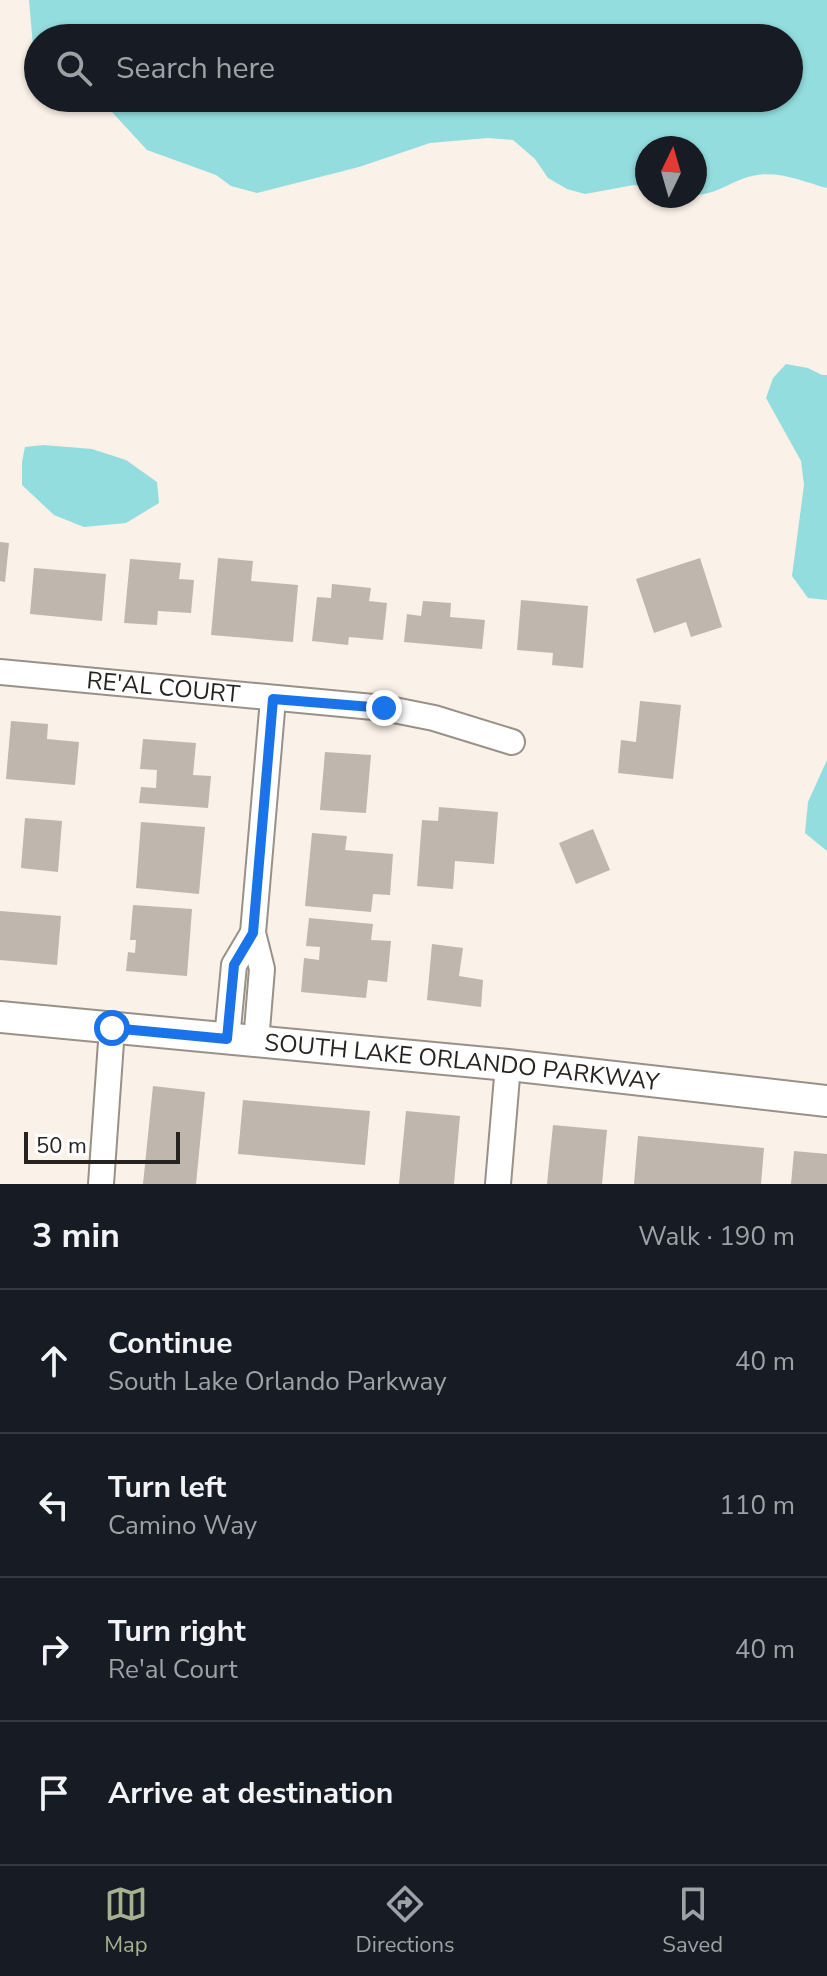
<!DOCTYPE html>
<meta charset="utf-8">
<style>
:root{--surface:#171b24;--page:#20242c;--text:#f1f3f6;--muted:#9ea1a6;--line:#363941;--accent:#a4b290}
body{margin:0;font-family:"Nunito Sans",sans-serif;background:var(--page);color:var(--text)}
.compass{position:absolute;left:635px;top:136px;width:72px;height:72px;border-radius:50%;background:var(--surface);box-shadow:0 2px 6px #0004;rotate:5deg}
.scale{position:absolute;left:24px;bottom:20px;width:156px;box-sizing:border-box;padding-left:8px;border:4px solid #272320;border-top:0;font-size:22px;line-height:28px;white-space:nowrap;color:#272320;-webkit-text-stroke:6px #fff;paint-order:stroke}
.stop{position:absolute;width:24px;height:24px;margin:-18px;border:6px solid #1a73e8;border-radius:50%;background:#fff}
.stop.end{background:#1a73e8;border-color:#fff;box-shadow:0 2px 8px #0008}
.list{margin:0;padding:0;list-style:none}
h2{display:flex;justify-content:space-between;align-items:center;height:104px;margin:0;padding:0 32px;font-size:34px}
h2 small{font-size:26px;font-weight:400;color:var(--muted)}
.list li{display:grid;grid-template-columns:52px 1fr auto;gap:24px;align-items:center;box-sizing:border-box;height:144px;padding:0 32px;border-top:2px solid var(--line)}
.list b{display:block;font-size:30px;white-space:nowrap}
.list p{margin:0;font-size:26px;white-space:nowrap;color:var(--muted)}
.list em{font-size:26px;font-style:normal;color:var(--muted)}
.icon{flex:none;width:44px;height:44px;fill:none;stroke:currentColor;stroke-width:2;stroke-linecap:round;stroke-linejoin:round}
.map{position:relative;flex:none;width:827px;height:1184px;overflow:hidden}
.search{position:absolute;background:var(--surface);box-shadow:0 2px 6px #0004;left:24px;right:24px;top:24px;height:88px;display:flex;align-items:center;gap:20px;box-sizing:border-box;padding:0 28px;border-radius:44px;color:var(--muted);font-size:30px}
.sheet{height:680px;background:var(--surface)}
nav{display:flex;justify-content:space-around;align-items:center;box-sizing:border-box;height:112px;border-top:2px solid var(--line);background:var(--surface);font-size:22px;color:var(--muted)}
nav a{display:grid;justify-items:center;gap:4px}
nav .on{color:var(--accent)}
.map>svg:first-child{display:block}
</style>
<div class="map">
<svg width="827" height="1184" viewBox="0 0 827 1184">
<rect width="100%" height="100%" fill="#faf1e8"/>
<!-- water -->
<g fill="#93ddde">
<path d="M29,0H827V188C798,180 772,167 742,179C726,185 713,195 695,195V148H647V188L634,185L585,194L567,189L548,178L535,159L513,140L488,138L430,143L359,167L257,193L231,186L216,175L147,150L99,98H789V38H38V54L33,46Z"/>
<polygon points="786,364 808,368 822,375 827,375 827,600 808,598 792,576 804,485 801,461 766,398 773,378"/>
<polygon points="43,445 92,449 126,460 157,482 159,503 126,523 84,527 54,515 22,485 22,462 25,447"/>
<polygon points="827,760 827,851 805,833 808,802"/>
</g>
<!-- building -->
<g fill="#bfb6ae">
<polygon points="0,542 9,543 5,582 0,581"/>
<polygon points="218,558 253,561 251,581 298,585 293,642 211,635"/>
<polygon points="700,558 722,627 691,637 686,622 654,633 636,579"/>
<polygon points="130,559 181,563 179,579 194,580 191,613 158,611 157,625 124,623"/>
<polygon points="34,568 106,574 102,621 30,614"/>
<polygon points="332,584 371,588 369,601 387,603 383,640 349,637 348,645 312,641 317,597 331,598"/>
<polygon points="521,600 588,606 583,668 552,665 553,653 517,650"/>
<polygon points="423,601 451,603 450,617 485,620 482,649 404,642 407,614 421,616"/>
<polygon points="640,701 681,705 673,779 618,773 621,740 636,742"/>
<polygon points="11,721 48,724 47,739 79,742 75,785 6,779"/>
<polygon points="143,739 196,743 193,775 211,776 208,808 139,803 141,787 156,788 157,770 140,769"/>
<polygon points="325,752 371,755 366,813 320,810"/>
<polygon points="439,807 498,812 494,864 455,861 453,889 417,886 422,820 438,821"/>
<polygon points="25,818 62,821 58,872 21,868"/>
<polygon points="141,822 205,827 199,894 136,888"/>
<polygon points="593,829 610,870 576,884 559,843"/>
<polygon points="312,833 347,836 345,850 393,854 390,895 373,894 371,912 305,906"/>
<polygon points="133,905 192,909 187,976 126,971 128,952 135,953 136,940 130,940"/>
<polygon points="0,911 61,916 57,965 0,960"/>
<polygon points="309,918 373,924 371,940 391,941 387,982 368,980 366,998 301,992 304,958 319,960 320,947 306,946"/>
<polygon points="432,944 463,948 459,976 483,980 481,1007 427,1000"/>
<polygon points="153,1086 205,1092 196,1184 143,1184"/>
<polygon points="243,1100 370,1111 365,1165 238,1154"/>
<polygon points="406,1111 460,1116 454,1184 399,1184"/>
<polygon points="553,1125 607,1130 602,1184 547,1184"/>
<polygon points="638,1136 764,1148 761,1184 634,1184"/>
<polygon points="794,1151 827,1154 827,1184 791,1184"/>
</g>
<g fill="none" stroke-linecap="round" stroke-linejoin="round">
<defs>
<g id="minor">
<path id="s1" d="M0,672L384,708L434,718L512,742"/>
<polyline points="227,1039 234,965 253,933"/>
<polyline points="256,1042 262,969 253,933 273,699"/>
<polyline points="101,1184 112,1028"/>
<polyline points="498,1184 508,1065"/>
</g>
<g id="tertiary">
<path id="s2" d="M0,1017L508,1065L827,1101"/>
</g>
</defs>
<!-- minor casing -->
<use href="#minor" stroke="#999188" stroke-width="28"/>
<!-- tertiary casing -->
<use href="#tertiary" stroke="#999188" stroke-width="34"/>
<!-- minor -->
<use href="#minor" stroke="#fff" stroke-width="24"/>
<!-- tertiary -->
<use href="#tertiary" stroke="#fff" stroke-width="30"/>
</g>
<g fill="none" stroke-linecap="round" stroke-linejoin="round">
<!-- route -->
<polyline stroke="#1a73e8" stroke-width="10" points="112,1028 227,1039 234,965 253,933 273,699 384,708"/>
</g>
<g text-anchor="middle" stroke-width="8" stroke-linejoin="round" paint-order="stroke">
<!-- street labels -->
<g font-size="24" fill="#272320" stroke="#fff">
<text dy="8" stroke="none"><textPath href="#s1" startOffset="164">RE'AL COURT</textPath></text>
<text dy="8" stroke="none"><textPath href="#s2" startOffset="464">SOUTH LAKE ORLANDO PARKWAY</textPath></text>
</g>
</g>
</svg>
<svg class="compass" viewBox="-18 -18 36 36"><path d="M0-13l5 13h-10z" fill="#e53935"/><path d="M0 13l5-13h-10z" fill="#9ea1a6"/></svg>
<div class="scale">50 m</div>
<div class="stop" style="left:112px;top:1028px"></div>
<div class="stop end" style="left:384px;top:708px"></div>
<div class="search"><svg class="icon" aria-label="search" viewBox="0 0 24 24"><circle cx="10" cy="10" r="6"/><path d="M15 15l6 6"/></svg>Search here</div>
</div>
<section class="sheet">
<h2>3 min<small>Walk · 190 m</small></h2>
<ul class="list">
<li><svg class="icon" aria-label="ahead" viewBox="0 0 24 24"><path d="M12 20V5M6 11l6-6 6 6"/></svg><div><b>Continue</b><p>South Lake Orlando Parkway</p></div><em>40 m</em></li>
<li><svg class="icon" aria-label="left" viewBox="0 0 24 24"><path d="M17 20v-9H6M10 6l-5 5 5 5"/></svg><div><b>Turn left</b><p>Camino Way</p></div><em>110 m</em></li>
<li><svg class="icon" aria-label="right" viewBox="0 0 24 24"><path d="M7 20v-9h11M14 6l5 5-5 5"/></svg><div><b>Turn right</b><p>Re'al Court</p></div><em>40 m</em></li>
<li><svg class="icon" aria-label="arrive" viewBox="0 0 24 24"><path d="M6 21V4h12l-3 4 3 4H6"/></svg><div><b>Arrive at destination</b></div></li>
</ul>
</section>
<nav>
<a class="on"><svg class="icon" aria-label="map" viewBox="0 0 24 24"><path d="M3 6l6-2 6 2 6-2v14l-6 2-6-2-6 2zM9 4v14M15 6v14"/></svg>Map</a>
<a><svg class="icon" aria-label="directions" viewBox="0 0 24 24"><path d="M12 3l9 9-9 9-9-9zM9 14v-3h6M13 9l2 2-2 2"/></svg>Directions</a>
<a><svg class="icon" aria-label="saved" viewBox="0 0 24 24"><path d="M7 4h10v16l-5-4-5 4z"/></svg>Saved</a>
</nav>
